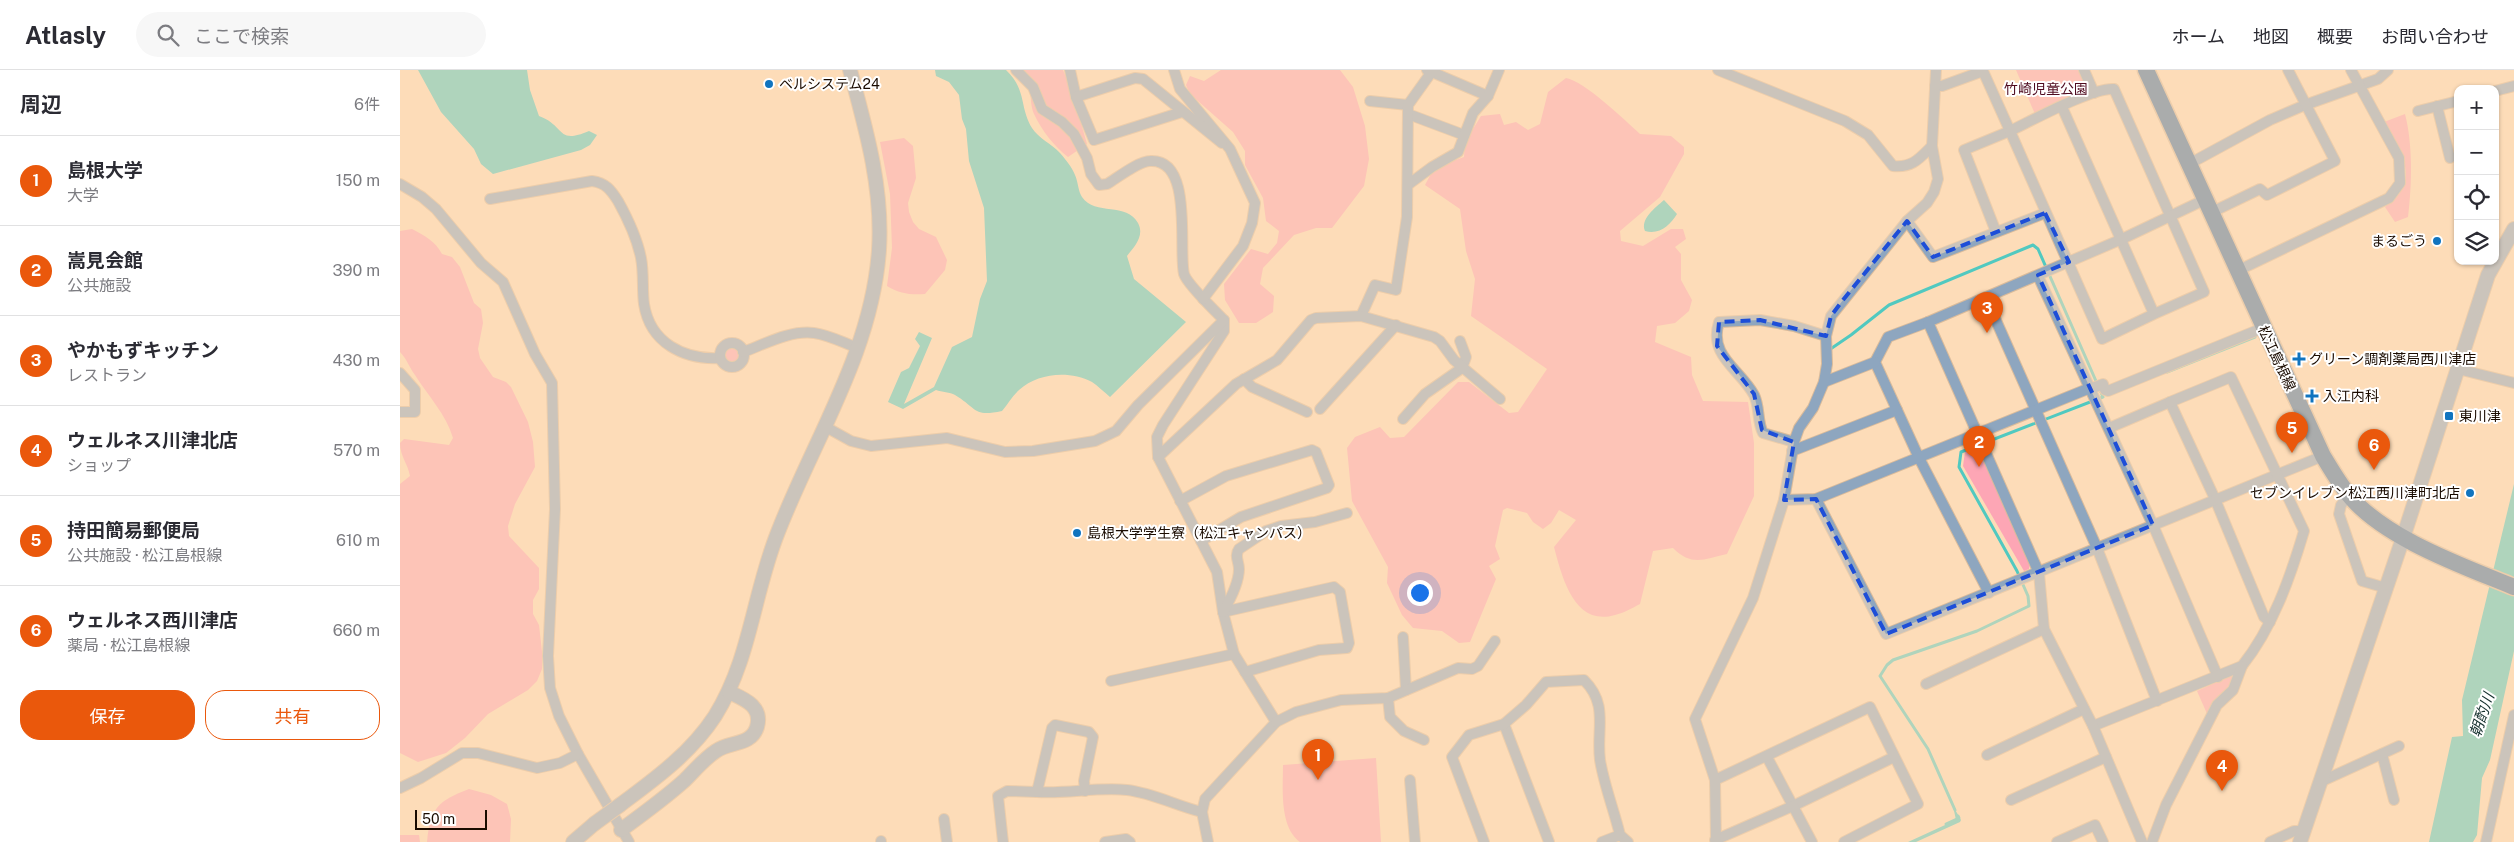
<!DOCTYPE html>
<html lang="ja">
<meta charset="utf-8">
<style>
:root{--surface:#fff;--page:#f7f7f7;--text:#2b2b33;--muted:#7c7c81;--line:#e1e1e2;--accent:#ea580c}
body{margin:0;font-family:"Public Sans","Noto Sans JP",sans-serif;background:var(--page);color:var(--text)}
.controls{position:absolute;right:15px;top:15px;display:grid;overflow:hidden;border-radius:10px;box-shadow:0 1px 4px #0004}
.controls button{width:45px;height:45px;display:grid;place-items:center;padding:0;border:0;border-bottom:1px solid var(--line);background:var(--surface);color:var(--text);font:25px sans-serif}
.scale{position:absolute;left:15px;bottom:12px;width:72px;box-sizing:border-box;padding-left:5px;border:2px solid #1a0b00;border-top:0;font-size:14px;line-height:18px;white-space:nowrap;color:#1a0b00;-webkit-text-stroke:4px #fff;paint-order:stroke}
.you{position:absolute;left:1019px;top:522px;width:18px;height:18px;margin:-12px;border:4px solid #fff;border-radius:50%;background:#1a73e8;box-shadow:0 0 0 8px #1a73e833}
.badge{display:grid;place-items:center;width:32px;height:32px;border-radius:50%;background:var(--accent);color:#fff;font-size:16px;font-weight:700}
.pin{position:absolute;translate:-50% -41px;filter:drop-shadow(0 1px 2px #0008)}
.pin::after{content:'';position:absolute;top:26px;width:18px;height:15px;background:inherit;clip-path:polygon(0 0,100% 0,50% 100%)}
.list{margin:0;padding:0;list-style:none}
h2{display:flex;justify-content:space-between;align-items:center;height:65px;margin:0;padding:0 20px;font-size:21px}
h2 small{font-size:16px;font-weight:400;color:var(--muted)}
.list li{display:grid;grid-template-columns:32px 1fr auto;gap:15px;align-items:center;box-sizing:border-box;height:90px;padding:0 20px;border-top:1px solid var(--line)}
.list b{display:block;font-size:19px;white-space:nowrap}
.list p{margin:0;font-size:16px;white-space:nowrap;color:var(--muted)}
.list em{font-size:16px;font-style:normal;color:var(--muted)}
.actions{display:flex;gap:10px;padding:15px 20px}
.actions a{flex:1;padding:11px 0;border:1px solid var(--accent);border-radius:20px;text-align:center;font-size:18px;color:var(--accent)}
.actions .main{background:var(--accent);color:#fff}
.icon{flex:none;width:28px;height:28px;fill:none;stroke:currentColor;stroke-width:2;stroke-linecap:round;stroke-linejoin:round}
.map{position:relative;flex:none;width:2114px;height:772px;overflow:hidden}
header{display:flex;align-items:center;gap:30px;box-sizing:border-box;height:70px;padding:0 25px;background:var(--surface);border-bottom:1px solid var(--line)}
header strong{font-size:24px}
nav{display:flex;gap:28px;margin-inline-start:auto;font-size:18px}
.search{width:350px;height:45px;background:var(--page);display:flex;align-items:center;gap:12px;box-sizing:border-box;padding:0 18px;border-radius:28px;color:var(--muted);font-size:19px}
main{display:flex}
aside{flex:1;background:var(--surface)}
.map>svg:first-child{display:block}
</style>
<header>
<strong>Atlasly</strong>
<div class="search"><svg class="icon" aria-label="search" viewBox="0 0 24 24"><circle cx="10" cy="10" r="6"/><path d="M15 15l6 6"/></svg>ここで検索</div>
<nav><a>ホーム</a><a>地図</a><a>概要</a><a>お問い合わせ</a></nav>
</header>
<main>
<aside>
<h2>周辺<small>6件</small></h2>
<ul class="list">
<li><span class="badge">1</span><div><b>島根大学</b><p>大学</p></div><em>150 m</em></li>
<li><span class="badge">2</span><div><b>嵩見会館</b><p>公共施設</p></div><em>390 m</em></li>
<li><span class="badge">3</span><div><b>やかもずキッチン</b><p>レストラン</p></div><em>430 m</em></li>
<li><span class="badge">4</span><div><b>ウェルネス川津北店</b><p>ショップ</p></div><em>570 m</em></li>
<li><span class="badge">5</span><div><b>持田簡易郵便局</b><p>公共施設 · 松江島根線</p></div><em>610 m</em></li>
<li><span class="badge">6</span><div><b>ウェルネス西川津店</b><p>薬局 · 松江島根線</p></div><em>660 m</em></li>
</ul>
<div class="actions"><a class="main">保存</a><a>共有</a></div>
</aside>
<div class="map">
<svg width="2114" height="772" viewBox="0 0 2114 772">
<rect width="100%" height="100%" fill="#fddcb8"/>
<!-- green -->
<g fill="#fda6b5">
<path d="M622,0H663L673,25L687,74L668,87C654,76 642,61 634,44C628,30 634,12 622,0Z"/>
<polygon points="821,0 940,0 953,17 965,56 969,89 964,116 932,158 916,158 894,165 863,198 860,214 874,226 873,242 856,253 839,253 825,230 824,214 851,179 868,184 877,173 879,161 866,151 863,128 845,95 845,81 833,62 790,24 786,15 790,6 804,11"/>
<polygon points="1616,0 1678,0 1687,20 1635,44"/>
<path d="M1166,8C1184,11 1225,50 1240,64L1271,66L1284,77V84L1260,127L1220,161L1221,171L1243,176L1271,159H1283L1286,169L1275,177L1281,184V210L1292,230L1289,241L1275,253L1257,256L1255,272L1291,287L1292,305L1303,331L1348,332L1354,373V426L1327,484C1304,489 1292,497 1273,478L1253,481L1240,534C1232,538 1224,543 1215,545C1174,557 1162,507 1154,477L1176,450L1159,440L1151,453L1143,459L1133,452L1127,443L1107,438L1103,440L1095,476L1100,489L1089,496L1096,509L1070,572L1059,573L1042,561L1013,558L1002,545L987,513L988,497L952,431L947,378L955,367L980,357L990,368L1004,367L1058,312H1069L1109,343L1118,342L1147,299L1071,246L1075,209L1066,181L1060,139L1025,115L1034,98L1064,87L1065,72L1081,46L1100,44L1104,55L1116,52L1128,60L1140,54L1148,22Z"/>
<path d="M2005,44C2013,75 2012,115 2008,147L1995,152L1985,137C2023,111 2001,83 1984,52Z"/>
<path d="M504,68L513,76L516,108L508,133L509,142L513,152L519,159L536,167L547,190L545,200L525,224C511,225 500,224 487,216L492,178L490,124L480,72Z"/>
<path d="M12,159C25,166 35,171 42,184L52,187L60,197L74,233L81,239L83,253L78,279L80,288L93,307L106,312L111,317L128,352L133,372L135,397L115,434L108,456L109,466L139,498V519L133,530V544L139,555L142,582V599L137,611L128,620L88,644L65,668L46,683L18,692L0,683V414L10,406C8,394 0,386 0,373L4,369L49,375L53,368C46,344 28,326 15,305C9,297 7,289 0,282V161Z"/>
<circle cx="332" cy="285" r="7"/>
<polygon points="1578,378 1630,492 1629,499 1624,501 1563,396 1565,382"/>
<polygon points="1832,605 1836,605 1832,618 1808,646 1797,621"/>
<path d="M976,688L981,772H900C879,757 883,718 883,695Z"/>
<path d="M69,719L91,725L107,734L111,749L110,772H27C30,738 38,731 69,719Z"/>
<polygon points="0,765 19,765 20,772 0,772"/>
</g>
<!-- water -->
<g fill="#51c9c0">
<path d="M18,0H127L130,20L139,46C166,56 156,75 189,61L197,65L190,75L181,80L93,104L81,94L74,79L41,42Z"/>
<path d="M535,0H606C627,20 619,36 632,58C638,68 652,74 660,83C665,89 672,97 675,105C678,111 678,121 682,127C695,146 727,132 738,153C745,166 734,177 727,186L734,209L786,252L710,327C704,322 698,316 692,312C669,300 638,303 619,320C612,326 608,334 602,341C573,347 578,339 555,325C550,322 542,322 536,320L503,339L488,332L501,302L509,298L520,276L515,269L519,262L532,268L504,334L534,317L552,277L572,267L580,229L587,211L584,138L569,91L566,59L562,49L559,25L549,12L536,6Z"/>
<path d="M1264,130L1277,144C1270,155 1260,165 1245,161C1240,149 1255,138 1264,130Z"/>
<polygon points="2114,414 2114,581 2090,690 2082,708 2077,765 2073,772 2029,772 2052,667 2063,666 2062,630"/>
<polygon points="1553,736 1561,750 1560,752 1516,772 1508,772 1556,750"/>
</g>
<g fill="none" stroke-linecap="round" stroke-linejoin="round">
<!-- stream -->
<g stroke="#51c9c0" stroke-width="3">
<polyline points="1429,280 1451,265 1489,235 1633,175 1638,179 1703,327 1561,382 1559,397 1617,501 1628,526 1629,536 1577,561 1493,590 1487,595 1480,606 1528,679 1555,740"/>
<polyline points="1767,302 1855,267"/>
<polyline points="1546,754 1559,748 1558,746"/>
</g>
<defs>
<g id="minor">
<path d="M616,0L633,17L642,39L662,52L674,64L687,88L691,104L699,115L707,114C717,108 739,91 750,91C794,88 778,180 784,204C787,214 816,242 824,250V261L763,355L757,367L758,387L817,502L823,542L834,584L876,652L805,729L802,742L808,772"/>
<polyline points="670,0 676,27 694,70 782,42"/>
<polyline points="774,0 780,19 830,79 855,133 852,153 843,176 803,229"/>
<polyline points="1027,0 1088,26"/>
<path d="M1318,0L1445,51L1468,65L1493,96C1512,98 1519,89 1532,76"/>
<polyline points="1684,0 1694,23"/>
<polyline points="1535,16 1542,16 1583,1 1610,61 1564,80 1596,162"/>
<polyline points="2095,21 2114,16"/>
<polyline points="676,27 735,8 743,9 822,73"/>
<polyline points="970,31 1008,35"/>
<polyline points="2037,36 2050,88"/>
<path d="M1662,37L1754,244L1804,222L1714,19C1693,17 1633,50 1610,61L1702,269L1754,244"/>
<polyline points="2018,41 2058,31"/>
<polyline points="1008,44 1064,65"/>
<polyline points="1789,94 1870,50 1905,35 1978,9 1988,0"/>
<polyline points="0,114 22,127 36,139 81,193 103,212 135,284 152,313 155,439 148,586 150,618 159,646 178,684 229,772"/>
<polyline points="1009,114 1032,97 1058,82 1073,43 1088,26 1099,0"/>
<path d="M90,129L192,111C206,113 211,120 218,131C228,149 237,168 241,188C244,203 242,219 244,234C250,273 284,290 320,288"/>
<polyline points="1810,143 1860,119 1867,125 1935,91 1888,0"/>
<polyline points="1507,151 1533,187 1645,143"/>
<polyline points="1837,201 1989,128 2000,113 1999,88 1951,0"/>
<polyline points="1638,206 1753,455 1818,607"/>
<polyline points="1586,228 1697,478 1757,631"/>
<polyline points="961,246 975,215 996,220 1007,147 1008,35 1033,0"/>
<polyline points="1528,252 1488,267 1475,292 1519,388 1589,523"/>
<circle cx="332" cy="285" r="12"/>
<path d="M343,282C365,274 390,260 414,263C429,265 444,273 458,278"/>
<polyline points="2058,299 2114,313"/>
<polyline points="0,303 15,320 15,342 0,342"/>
<polyline points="844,309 852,317 907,342"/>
<polyline points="1424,312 1475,292"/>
<polyline points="1690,319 1703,314 1705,320 1708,321 1863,258"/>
<polyline points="920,339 996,255"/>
<polyline points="1003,349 1025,324 1062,298 1066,287 1060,271"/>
<polyline points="424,356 451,371 471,376 547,368 605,382 633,381 695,371 716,361 738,335 824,250"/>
<polyline points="1709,358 1770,332 1815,429 1864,547 1870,552"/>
<path d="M1394,372L1363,363C1357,352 1360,337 1354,325C1340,299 1308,286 1319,252L1360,250L1394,256L1426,266"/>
<polyline points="1392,381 1497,340"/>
<polyline points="758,387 836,314 877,290 911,250 916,248 961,246 1034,267 1040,271 1054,290 1100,329"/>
<polyline points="1949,425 1941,435 1939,444 1962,511 1986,518"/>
<polyline points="1416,429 1486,564 1923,386"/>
<polyline points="1384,430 1416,429 1690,318"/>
<polyline points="780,431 826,406 912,380 916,382 929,415 927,418 841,447 801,471"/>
<polyline points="823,542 934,517 940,522 949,573 947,578 919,580 845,602"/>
<path d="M823,542C830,530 839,513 839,499C839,491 834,486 839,479L866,461L881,456L915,452L947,443"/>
<polyline points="1003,567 1006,620"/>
<polyline points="711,611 834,584"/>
<polyline points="1526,614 1644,559"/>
<polyline points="988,628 990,647 1004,661 1024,670"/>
<polyline points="876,652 896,642 941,630 988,628 1058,598 1072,599 1078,596 1095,571"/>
<polyline points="1104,654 1149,772"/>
<path d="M1693,656L1842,596C1873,557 1890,508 1904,461L1831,307L1770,332"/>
<polyline points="1982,684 1994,730"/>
<polyline points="1587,685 1684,639"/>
<polyline points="1367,687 1393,736 1494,687"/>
<polyline points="1010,710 1015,772"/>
<polyline points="1315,710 1470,637 1518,734 1444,772"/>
<polyline points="1920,712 1999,676"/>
<polyline points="0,718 21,708 62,683 78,683 137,698 160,693 178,684"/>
<path d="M637,722C667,724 697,717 727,720C753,723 777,736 802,742"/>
<polyline points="1611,730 1706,687"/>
<polyline points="544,749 547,772"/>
<polyline points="1315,770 1393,736 1412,772"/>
<polyline points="481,771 481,772"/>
<polyline points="603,772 598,726 607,721 637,722 652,658 655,655 689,662 693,667 684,711 685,721"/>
<polyline points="705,772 726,769 730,772"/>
<path d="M1084,772L1052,687L1069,665L1104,654L1126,635L1146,612L1184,610C1209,635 1196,659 1200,690C1204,715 1214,740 1220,765L1228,772"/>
<polyline points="1202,772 1220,765"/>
<polyline points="1316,772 1315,710 1295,649 1353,528 1384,430 1394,372 1399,358 1413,338 1424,312 1427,294 1426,266 1431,246 1507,151 1527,133 1534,122 1538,109 1532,76 1536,0"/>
<polyline points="1657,772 1695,755 1703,772"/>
<polyline points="1742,772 1693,656 1644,559 1639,503 1528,252 1722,169 1804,130"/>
<polyline points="1752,772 1766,735 1817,635 1833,620 1842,596"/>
<polyline points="1870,772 1894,761 1904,761"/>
<polyline points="2086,772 2114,645"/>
</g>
<g id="tertiary">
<path d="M220,735C255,709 291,683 315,646C351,588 353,524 378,462C414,369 472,282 479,180C483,118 466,59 450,0"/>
<path d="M221,760C243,744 265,728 285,710C295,700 304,689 316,681C330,671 351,676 357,657C363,636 344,629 329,622"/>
<polyline points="173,772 194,754"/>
<polyline points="1900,772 2003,468 2088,205 2114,159"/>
</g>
<path id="primary" d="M1746,0L1923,386C1931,399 1939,413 1948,424C1983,468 2063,496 2114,517"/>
</defs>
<!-- minor casing -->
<use href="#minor" stroke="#d9bb9b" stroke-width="12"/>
<!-- tertiary casing -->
<use href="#tertiary" stroke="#d9bb9b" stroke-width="16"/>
<!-- primary casing -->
<use href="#primary" stroke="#d9bb9b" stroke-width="19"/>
<!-- minor -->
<use href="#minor" stroke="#8ea6bf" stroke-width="10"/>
<!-- tertiary -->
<use href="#tertiary" stroke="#8ea6bf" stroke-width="14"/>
<!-- primary -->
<use href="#primary" stroke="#46729e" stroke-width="16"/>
<defs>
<polyline id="tertiary-bridge" points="194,754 220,735"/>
</defs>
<!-- tertiary-bridge casing -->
<use href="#tertiary-bridge" stroke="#d9bb9b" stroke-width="16" stroke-linecap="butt"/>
<!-- tertiary-bridge -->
<use href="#tertiary-bridge" stroke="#8ea6bf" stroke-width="14"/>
</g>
<!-- marked area -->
<path d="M0 0H2114V772H0ZM1645,143L1669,192L1638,205L1753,455L1486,564L1416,429L1384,430L1394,372L1362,360L1354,324L1317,276L1319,252L1360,250L1426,266L1431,246L1443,230L1507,151L1533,187Z" fill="#fddcb8" fill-opacity=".55" fill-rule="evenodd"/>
<path fill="none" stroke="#1d4ed8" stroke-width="4" stroke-dasharray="10 6" stroke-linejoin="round" d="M1645,143L1669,192L1638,205L1753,455L1486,564L1416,429L1384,430L1394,372L1362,360L1354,324L1317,276L1319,252L1360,250L1426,266L1431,246L1443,230L1507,151L1533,187Z"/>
<!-- markers -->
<g fill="#1174bf" stroke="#fff" stroke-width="2">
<circle cx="369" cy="14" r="5"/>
<circle cx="2037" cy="171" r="5"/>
<path d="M1896.5 281.5h5v5h5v5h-5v5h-5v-5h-5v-5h5z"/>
<path d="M1909.5 318.5h5v5h5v5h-5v5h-5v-5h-5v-5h5z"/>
<rect x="2044" y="341" width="10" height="10" rx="2.5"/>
<circle cx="2070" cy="423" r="5"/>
<circle cx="677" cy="463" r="5"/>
</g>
<g text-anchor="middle" stroke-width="4" stroke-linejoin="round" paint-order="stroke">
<!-- poi labels -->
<g font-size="14" fill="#1a0b00" stroke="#fff" text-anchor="start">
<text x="379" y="19">ベルシステム24</text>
<text x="2027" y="176" text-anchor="end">まるごう</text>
<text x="1909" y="294">グリーン調剤薬局西川津店</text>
<text x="1923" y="331">入江内科</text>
<text x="2059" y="351">東川津</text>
<text x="2060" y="428" text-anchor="end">セブンイレブン松江西川津町北店</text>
<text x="687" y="468">島根大学学生寮（松江キャンパス）</text>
</g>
<!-- park labels -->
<g font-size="14" fill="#4e0a1f" stroke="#fff">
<text x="1646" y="24">竹崎児童公園</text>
</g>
<!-- street labels -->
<g font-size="14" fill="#1a0b00" stroke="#fff">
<text transform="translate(1877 288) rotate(65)" y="5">松江島根線</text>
</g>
<!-- water labels -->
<g font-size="15" font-style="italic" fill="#15302e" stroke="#fff">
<text transform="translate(2082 645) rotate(-71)" y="5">朝酌川</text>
</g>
</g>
</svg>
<div class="controls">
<button>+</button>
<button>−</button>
<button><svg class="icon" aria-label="locate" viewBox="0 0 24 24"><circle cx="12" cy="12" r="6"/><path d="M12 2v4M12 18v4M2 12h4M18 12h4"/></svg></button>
<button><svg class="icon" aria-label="layers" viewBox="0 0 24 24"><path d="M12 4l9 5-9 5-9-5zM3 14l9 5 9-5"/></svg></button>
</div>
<div class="scale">50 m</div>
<div class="you"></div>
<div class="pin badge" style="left:918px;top:710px">1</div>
<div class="pin badge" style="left:1579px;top:397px">2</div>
<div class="pin badge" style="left:1587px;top:263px">3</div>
<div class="pin badge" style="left:1822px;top:721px">4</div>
<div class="pin badge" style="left:1892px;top:383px">5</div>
<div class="pin badge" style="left:1974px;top:400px">6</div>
</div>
</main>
